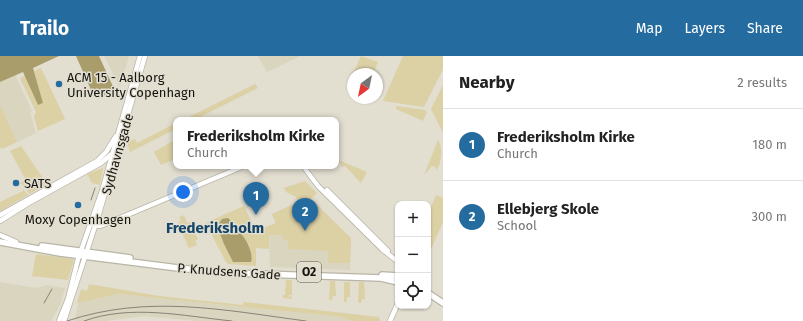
<!DOCTYPE html>
<meta charset="utf-8">
<style>
:root{--surface:#fff;--page:#f2f2f2;--text:#222;--muted:#767676;--line:#e0e0e0;--accent:#246ca0}
body{margin:0;font-family:"Fira Sans",sans-serif;background:var(--page);color:var(--text)}
.controls{position:absolute;right:12px;bottom:12px;display:grid;overflow:hidden;border-radius:8px;box-shadow:0 1px 3px #0004}
.controls button{width:36px;height:36px;display:grid;place-items:center;padding:0;border:0;border-bottom:1px solid var(--line);background:var(--surface);color:var(--text);font:20px sans-serif}
.compass{position:absolute;left:347px;top:12px;width:36px;height:36px;border-radius:50%;background:var(--surface);box-shadow:0 1px 3px #0004;rotate:213deg}
.you{position:absolute;left:183px;top:136px;width:14px;height:14px;margin:-10px;border:3px solid #fff;border-radius:50%;background:#1a73e8;box-shadow:0 0 0 6px #1a73e833}
.badge{display:grid;place-items:center;width:26px;height:26px;border-radius:50%;background:var(--accent);color:#fff;font-size:13px;font-weight:700}
.pin{position:absolute;translate:-50% -33px;filter:drop-shadow(0 1px 2px #0008)}
.pin::after{content:'';position:absolute;top:21px;width:14px;height:12px;background:inherit;clip-path:polygon(0 0,100% 0,50% 100%)}
.popup{position:absolute;left:173px;top:61px;width:166px;height:52px;box-sizing:border-box;display:grid;place-content:center;border-radius:8px;background:var(--surface);filter:drop-shadow(0 1px 3px #0005);font-size:13px;white-space:nowrap;color:var(--muted)}
.popup b{font-size:15px;color:var(--text)}
.popup::after{content:'';position:absolute;left:50%;top:100%;margin-left:-8px;border:8px solid transparent;border-top-color:var(--surface)}
.list{margin:0;padding:0;list-style:none}
h2{display:flex;justify-content:space-between;align-items:center;height:52px;margin:0;padding:0 16px;font-size:17px}
h2 small{font-size:13px;font-weight:400;color:var(--muted)}
.list li{display:grid;grid-template-columns:26px 1fr auto;gap:12px;align-items:center;box-sizing:border-box;height:72px;padding:0 16px;border-top:1px solid var(--line)}
.list b{display:block;font-size:15px;white-space:nowrap}
.list p{margin:0;font-size:13px;white-space:nowrap;color:var(--muted)}
.list em{font-size:13px;font-style:normal;color:var(--muted)}
.icon{flex:none;width:22px;height:22px;fill:none;stroke:currentColor;stroke-width:2;stroke-linecap:round;stroke-linejoin:round}
.map{position:relative;flex:none;width:443px;height:265px;overflow:hidden}
header{display:flex;align-items:center;gap:24px;box-sizing:border-box;height:56px;padding:0 20px;background:var(--accent);color:#fff}
header strong{font-size:19px}
nav{display:flex;gap:22px;margin-inline-start:auto;font-size:14px}
main{display:flex}
aside{flex:1;background:var(--surface)}
.map>svg:first-child{display:block}
</style>
<header>
<strong>Trailo</strong>
<nav><a>Map</a><a>Layers</a><a>Share</a></nav>
</header>
<main>
<div class="map">
<svg width="443" height="265" viewBox="0 0 443 265">
<rect width="100%" height="100%" fill="#e2ded0"/>
<!-- built -->
<g fill="#dad5bf">
<polygon points="104,0 129,0 120,31"/>
<polygon points="258,0 300,0 267,16"/>
<polygon points="15,19 32,55 30,56 36,77 17,86 0,49 0,26"/>
<polygon points="310,142 351,183 350,214 270,211 269,178 266,172 276,167 272,158"/>
<polygon points="0,226 37,232 46,229 65,232 61,247 51,265 0,265"/>
<polygon points="118,238 342,261 351,265 197,265 144,260 106,265 74,265 79,246"/>
</g>
<!-- green -->
<g fill="#dcd0a5">
<polygon points="361,0 378,6 373,18 353,18"/>
<polygon points="403,0 443,0 443,13 424,51 383,45"/>
<polygon points="41,12 65,63 38,75 34,61 36,56 20,22 25,20 38,49 43,47 34,15"/>
<polygon points="255,28 258,32 194,64 183,64"/>
<polygon points="443,29 443,77 431,53"/>
<polygon points="0,49 17,86 2,93 0,91"/>
<polygon points="396,50 425,54 427,56 423,65 396,53"/>
<polygon points="176,67 176,73 130,96 127,86 135,83 137,87"/>
<path d="M438,84C443,92 442,104 437,114L435,111L432,110L424,119Z"/>
<polygon points="173,85 176,89 176,103 161,109 154,96"/>
<polygon points="21,90 47,128 29,138 26,131 19,127 26,124 10,95"/>
<polygon points="336,103 367,116 361,127 345,110 343,111"/>
<polygon points="103,112 100,129 92,127 87,118"/>
<polygon points="305,125 317,137 311,143 351,182 350,207 328,207 328,195 288,193 288,184 283,184 283,179 269,179 269,193 256,192 256,210 228,208 226,206 206,168 207,166 244,150 256,175 276,167 272,158 298,146 296,141 286,136 284,132"/>
<polygon points="23,133 28,139 0,155 0,146 23,135"/>
<polygon points="436,139 443,142 443,166 428,200 428,158"/>
<polygon points="184,159 187,167 190,166 192,170 181,174 178,166 181,165 179,161"/>
<polygon points="193,173 198,183 195,185 197,189 189,192 182,177"/>
<polygon points="36,198 73,203 74,204 68,224 32,220"/>
<polygon points="286,224 292,224 292,239 289,239 289,240 292,241 292,243 283,242 283,239 285,239"/>
<polygon points="330,225 335,225 336,240 333,240 332,244 329,244"/>
<polygon points="344,226 350,226 350,241 347,241 347,246 344,246"/>
<polygon points="359,226 364,226 365,243 362,243 361,247 358,247"/>
<polygon points="89,228 159,240 243,249 244,246 379,261 380,265 351,265 342,261 118,238 77,247 81,233 87,235"/>
</g>
<!-- water -->
<g fill="#aa9d6c">
<polygon points="0,0 59,0 33,12 43,47 38,49 23,16 0,26"/>
<polygon points="76,0 99,0 115,35 98,42 92,36"/>
<path d="M228,162C237,171 255,192 251,206H233L224,188L217,170L222,163Z"/>
</g>
<g fill="none" stroke-linecap="round" stroke-linejoin="round">
<defs>
<g id="secondary">
<polyline points="303,110 318,130 383,194 397,205"/>
<polyline points="327,134 388,195"/>
<polyline points="0,159 97,105 106,96 116,80"/>
<polyline points="0,165 27,148 101,107 113,97"/>
<polyline points="93,168 100,170 108,167 244,110"/>
<polyline points="0,179 16,186"/>
<polyline points="59,265 68,243 78,203 102,135 140,0"/>
<polyline points="64,265 98,161 145,0"/>
<polyline points="390,265 398,247"/>
</g>
<g id="primary">
<polyline points="0,186 60,197 178,212 232,217 381,222 398,226"/>
<polyline points="42,190 130,202"/>
<polyline points="382,219 398,220"/>
<polyline points="428,237 443,247"/>
</g>
</defs>
<!-- secondary casing -->
<use href="#secondary" stroke="#b9b5a7" stroke-width="6"/>
<!-- primary casing -->
<use href="#primary" stroke="#b9b5a7" stroke-width="8"/>
<!-- secondary -->
<use href="#secondary" stroke="#fff" stroke-width="4.5"/>
<!-- primary -->
<use href="#primary" stroke="#fff" stroke-width="5.5"/>
<!-- tram -->
<path stroke="#868379" stroke-width="1" d="M84,265C131,248 183,260 232,265"/>
<!-- rail -->
<g stroke="#868379" stroke-width="1">
<polyline points="91,144 95,132"/>
<polyline points="44,247 52,233"/>
<path d="M67,265C148,238 223,254 306,265"/>
</g>
</g>
<!-- markers -->
<g fill="#246ca0" stroke="#e2ded0" stroke-width="1.5">
<circle cx="59" cy="28" r="4"/>
<circle cx="16" cy="127" r="4"/>
<circle cx="78" cy="149" r="4"/>
</g>
<g text-anchor="middle" stroke-width="3" stroke-linejoin="round" paint-order="stroke">
<!-- shield labels -->
<rect fill="#e2ded0" stroke="#525149" stroke-width="1" x="297" y="206" width="24" height="20" rx="3"/>
<g font-size="12" font-weight="bold" fill="#15140f">
<text x="309" y="220">O2</text>
</g>
<!-- poi labels -->
<g font-size="13" fill="#15140f" stroke="#e2ded0" text-anchor="start">
<text x="67" y="26">ACM 15 - Aalborg<tspan x="67" dy="15">University Copenhagn</tspan></text>
<text x="24" y="132">SATS</text>
<text x="78" y="168" text-anchor="middle">Moxy Copenhagen</text>
</g>
<!-- street labels -->
<g font-size="13" fill="#15140f" stroke="#e2ded0">
<text transform="translate(117 98) rotate(-74)" y="5">Sydhavnsgade</text>
<text transform="translate(229 215) rotate(4)" y="5">P. Knudsens Gade</text>
</g>
<!-- quarter labels -->
<g font-size="15" font-weight="bold" fill="#144569" stroke="#e2ded0">
<text x="215" y="177">Frederiksholm</text>
</g>
</g>
</svg>
<div class="controls">
<button>+</button>
<button>−</button>
<button><svg class="icon" aria-label="locate" viewBox="0 0 24 24"><circle cx="12" cy="12" r="6"/><path d="M12 2v4M12 18v4M2 12h4M18 12h4"/></svg></button>
</div>
<svg class="compass" viewBox="-18 -18 36 36"><path d="M0-13l5 13h-10z" fill="#e53935"/><path d="M0 13l5-13h-10z" fill="#767676"/></svg>
<div class="you"></div>
<div class="pin badge" style="left:256px;top:159px">1</div>
<div class="popup"><b>Frederiksholm Kirke</b>Church</div>
<div class="pin badge" style="left:305px;top:175px">2</div>
</div>
<aside>
<h2>Nearby<small>2 results</small></h2>
<ul class="list">
<li><span class="badge">1</span><div><b>Frederiksholm Kirke</b><p>Church</p></div><em>180 m</em></li>
<li><span class="badge">2</span><div><b>Ellebjerg Skole</b><p>School</p></div><em>300 m</em></li>
</ul>
</aside>
</main>
